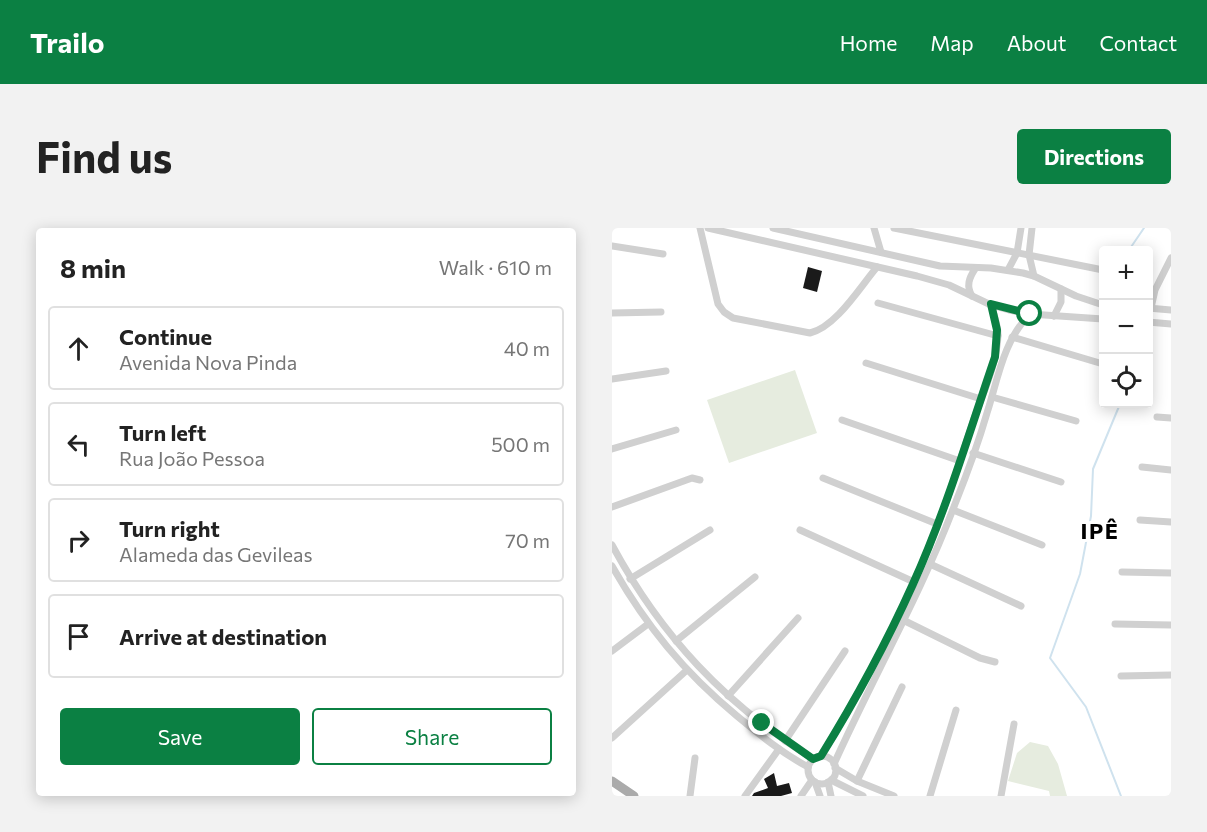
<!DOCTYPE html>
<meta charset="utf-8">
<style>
:root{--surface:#fff;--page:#f2f2f2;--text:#222;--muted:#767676;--line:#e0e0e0;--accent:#0b8043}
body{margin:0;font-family:Commissioner,sans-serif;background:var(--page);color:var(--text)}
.controls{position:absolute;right:18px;top:18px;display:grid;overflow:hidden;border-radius:6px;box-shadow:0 3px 15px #0003}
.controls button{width:54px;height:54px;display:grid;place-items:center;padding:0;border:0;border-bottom:2px solid var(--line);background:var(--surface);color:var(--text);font:30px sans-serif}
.stop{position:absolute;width:18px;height:18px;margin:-14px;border:4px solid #0b8043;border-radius:50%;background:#fff}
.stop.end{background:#0b8043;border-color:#fff;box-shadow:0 2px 6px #0008}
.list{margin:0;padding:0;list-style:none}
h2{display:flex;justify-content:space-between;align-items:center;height:78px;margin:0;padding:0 24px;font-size:26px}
h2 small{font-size:20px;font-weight:400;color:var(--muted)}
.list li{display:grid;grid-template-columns:39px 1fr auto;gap:18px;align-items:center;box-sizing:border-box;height:84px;margin:0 12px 12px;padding:0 12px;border:2px solid var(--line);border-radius:6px}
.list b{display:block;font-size:22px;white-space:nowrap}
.list p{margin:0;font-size:20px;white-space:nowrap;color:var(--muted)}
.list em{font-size:20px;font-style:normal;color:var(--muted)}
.actions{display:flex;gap:12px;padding:18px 24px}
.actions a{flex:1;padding:14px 0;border:2px solid var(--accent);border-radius:6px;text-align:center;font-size:21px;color:var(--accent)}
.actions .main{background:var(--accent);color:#fff}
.icon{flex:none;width:33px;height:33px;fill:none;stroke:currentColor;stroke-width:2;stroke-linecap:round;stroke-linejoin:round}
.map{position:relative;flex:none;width:559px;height:568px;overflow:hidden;border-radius:6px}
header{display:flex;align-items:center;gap:36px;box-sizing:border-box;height:84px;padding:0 30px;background:var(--accent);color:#fff}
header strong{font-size:28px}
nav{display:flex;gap:33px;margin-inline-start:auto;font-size:21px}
.intro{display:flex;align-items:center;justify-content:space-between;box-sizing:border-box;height:144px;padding:0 36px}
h1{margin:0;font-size:42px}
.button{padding:15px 27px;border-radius:6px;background:var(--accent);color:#fff;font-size:21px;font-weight:700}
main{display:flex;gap:36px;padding:0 36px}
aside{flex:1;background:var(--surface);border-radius:6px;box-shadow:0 3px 15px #0003}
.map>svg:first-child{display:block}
</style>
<header>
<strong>Trailo</strong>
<nav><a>Home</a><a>Map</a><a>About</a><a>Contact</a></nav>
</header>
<div class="intro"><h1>Find us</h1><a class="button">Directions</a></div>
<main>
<aside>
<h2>8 min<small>Walk · 610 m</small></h2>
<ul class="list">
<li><svg class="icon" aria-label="ahead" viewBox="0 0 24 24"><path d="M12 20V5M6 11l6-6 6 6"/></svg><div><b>Continue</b><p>Avenida Nova Pinda</p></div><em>40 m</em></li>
<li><svg class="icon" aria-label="left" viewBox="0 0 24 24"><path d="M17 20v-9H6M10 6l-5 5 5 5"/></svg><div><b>Turn left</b><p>Rua João Pessoa</p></div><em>500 m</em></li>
<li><svg class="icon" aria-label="right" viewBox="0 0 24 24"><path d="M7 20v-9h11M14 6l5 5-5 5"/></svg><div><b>Turn right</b><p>Alameda das Gevileas</p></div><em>70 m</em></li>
<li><svg class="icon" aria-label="arrive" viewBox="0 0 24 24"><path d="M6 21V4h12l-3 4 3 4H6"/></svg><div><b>Arrive at destination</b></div></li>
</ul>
<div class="actions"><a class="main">Save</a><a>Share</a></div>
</aside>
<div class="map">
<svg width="559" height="568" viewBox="0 0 559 568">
<rect width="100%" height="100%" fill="#fff"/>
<!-- green -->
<g fill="#e6ecdf">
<polygon points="183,142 205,205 117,235 95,172"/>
<polygon points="418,514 436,518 446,536 455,568 438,568 437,563 396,553 405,525"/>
</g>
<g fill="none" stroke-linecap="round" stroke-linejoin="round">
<!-- stream -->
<g stroke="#cfe2ee" stroke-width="2">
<polyline points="517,22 532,0"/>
<polyline points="508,176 481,241 479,288 468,346 438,430 474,479 509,568"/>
</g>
</g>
<!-- building -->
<g fill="#1a1a1a">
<polygon points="196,39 210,43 205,64 191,60"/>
<polygon points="162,545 165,558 177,555 180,565 169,568 140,568 142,565 156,560 152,551"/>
</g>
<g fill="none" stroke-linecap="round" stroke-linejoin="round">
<!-- minor -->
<g stroke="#d0d0d0" stroke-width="7">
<path d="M88,0L106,76L112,84L121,90L198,105C224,99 248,59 265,39"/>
<polyline points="96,0 305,48 337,57 379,77 397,82 418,86 491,91"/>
<polyline points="161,0 328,38 379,40 411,45 422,48 464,68 491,77"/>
<polyline points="262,0 269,24"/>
<polyline points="282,0 491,42"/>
<polyline points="420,0 417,27 422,48"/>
<polyline points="0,18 51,26"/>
<polyline points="396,42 405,25 409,0"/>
<path d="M360,68C354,58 357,50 363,41"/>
<polyline points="266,75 386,108"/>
<polyline points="536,80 559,82"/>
<polyline points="539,80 543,62 559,30"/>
<polyline points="0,85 49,84"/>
<polyline points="442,88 449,74 449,61"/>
<polyline points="536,94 559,96"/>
<polyline points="400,109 491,136"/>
<polyline points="254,135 369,171"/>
<polyline points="0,151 54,143"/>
<polyline points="380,169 464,193"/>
<polyline points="545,189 559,190"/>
<polyline points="230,192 348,233"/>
<polyline points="0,221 64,202"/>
<polyline points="361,225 449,254"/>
<polyline points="530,239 559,242"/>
<polyline points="211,250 325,296"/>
<polyline points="0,279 80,250 88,252"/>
<polyline points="341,282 430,317"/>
<polyline points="528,292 559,294"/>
<polyline points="188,302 302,354"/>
<path d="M0,317C49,408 113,476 201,531"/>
<polyline points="318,336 409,378"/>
<path d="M0,338C34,398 72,444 125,488C148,507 170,525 196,539"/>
<polyline points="510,344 559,345"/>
<polyline points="18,351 98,302"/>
<polyline points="293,393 368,430 383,434"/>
<polyline points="503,396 559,397"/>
<polyline points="64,413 143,349"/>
<polyline points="0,423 36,396"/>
<polyline points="509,448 559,447"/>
<polyline points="116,468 186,390"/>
<polyline points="0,510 75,442"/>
<polyline points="173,513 233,423"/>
<path d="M209,528C243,473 274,416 301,356C325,304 343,249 361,194C370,167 385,137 386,107C386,97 382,86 379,77"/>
<circle cx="210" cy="542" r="14"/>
<path d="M222,536C261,449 309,366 343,276C355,246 366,216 375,185C386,151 391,113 418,86"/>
<polyline points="223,540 245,553 282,568"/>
<polyline points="219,552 251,568"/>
<polyline points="245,553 290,459"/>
<polyline points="203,554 208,568"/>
<polyline points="216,554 219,568"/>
<polyline points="78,568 83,530"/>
<polyline points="133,568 167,521"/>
<polyline points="189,568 200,552"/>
<polyline points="318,568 344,482"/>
<polyline points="389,568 402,496"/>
</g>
<!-- major -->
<polyline stroke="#ababab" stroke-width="9" points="0,553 22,568"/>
</g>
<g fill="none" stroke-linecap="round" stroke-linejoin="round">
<!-- route -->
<path stroke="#0b8043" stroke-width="8" d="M150,495L201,531L209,528C243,473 274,416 301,356C334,283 357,205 383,129L385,102L379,76L418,86"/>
</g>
<g text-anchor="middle" stroke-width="6" stroke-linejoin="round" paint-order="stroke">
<!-- district labels -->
<g font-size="22" font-weight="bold" letter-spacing="1.5" fill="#000" stroke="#fff">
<text x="488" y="311">IPÊ</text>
</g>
</g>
</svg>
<div class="controls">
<button>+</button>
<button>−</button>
<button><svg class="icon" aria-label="locate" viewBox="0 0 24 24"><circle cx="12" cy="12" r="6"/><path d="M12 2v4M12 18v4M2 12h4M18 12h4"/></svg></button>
</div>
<div class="stop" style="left:418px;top:86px"></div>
<div class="stop end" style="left:150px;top:495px"></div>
</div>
</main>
